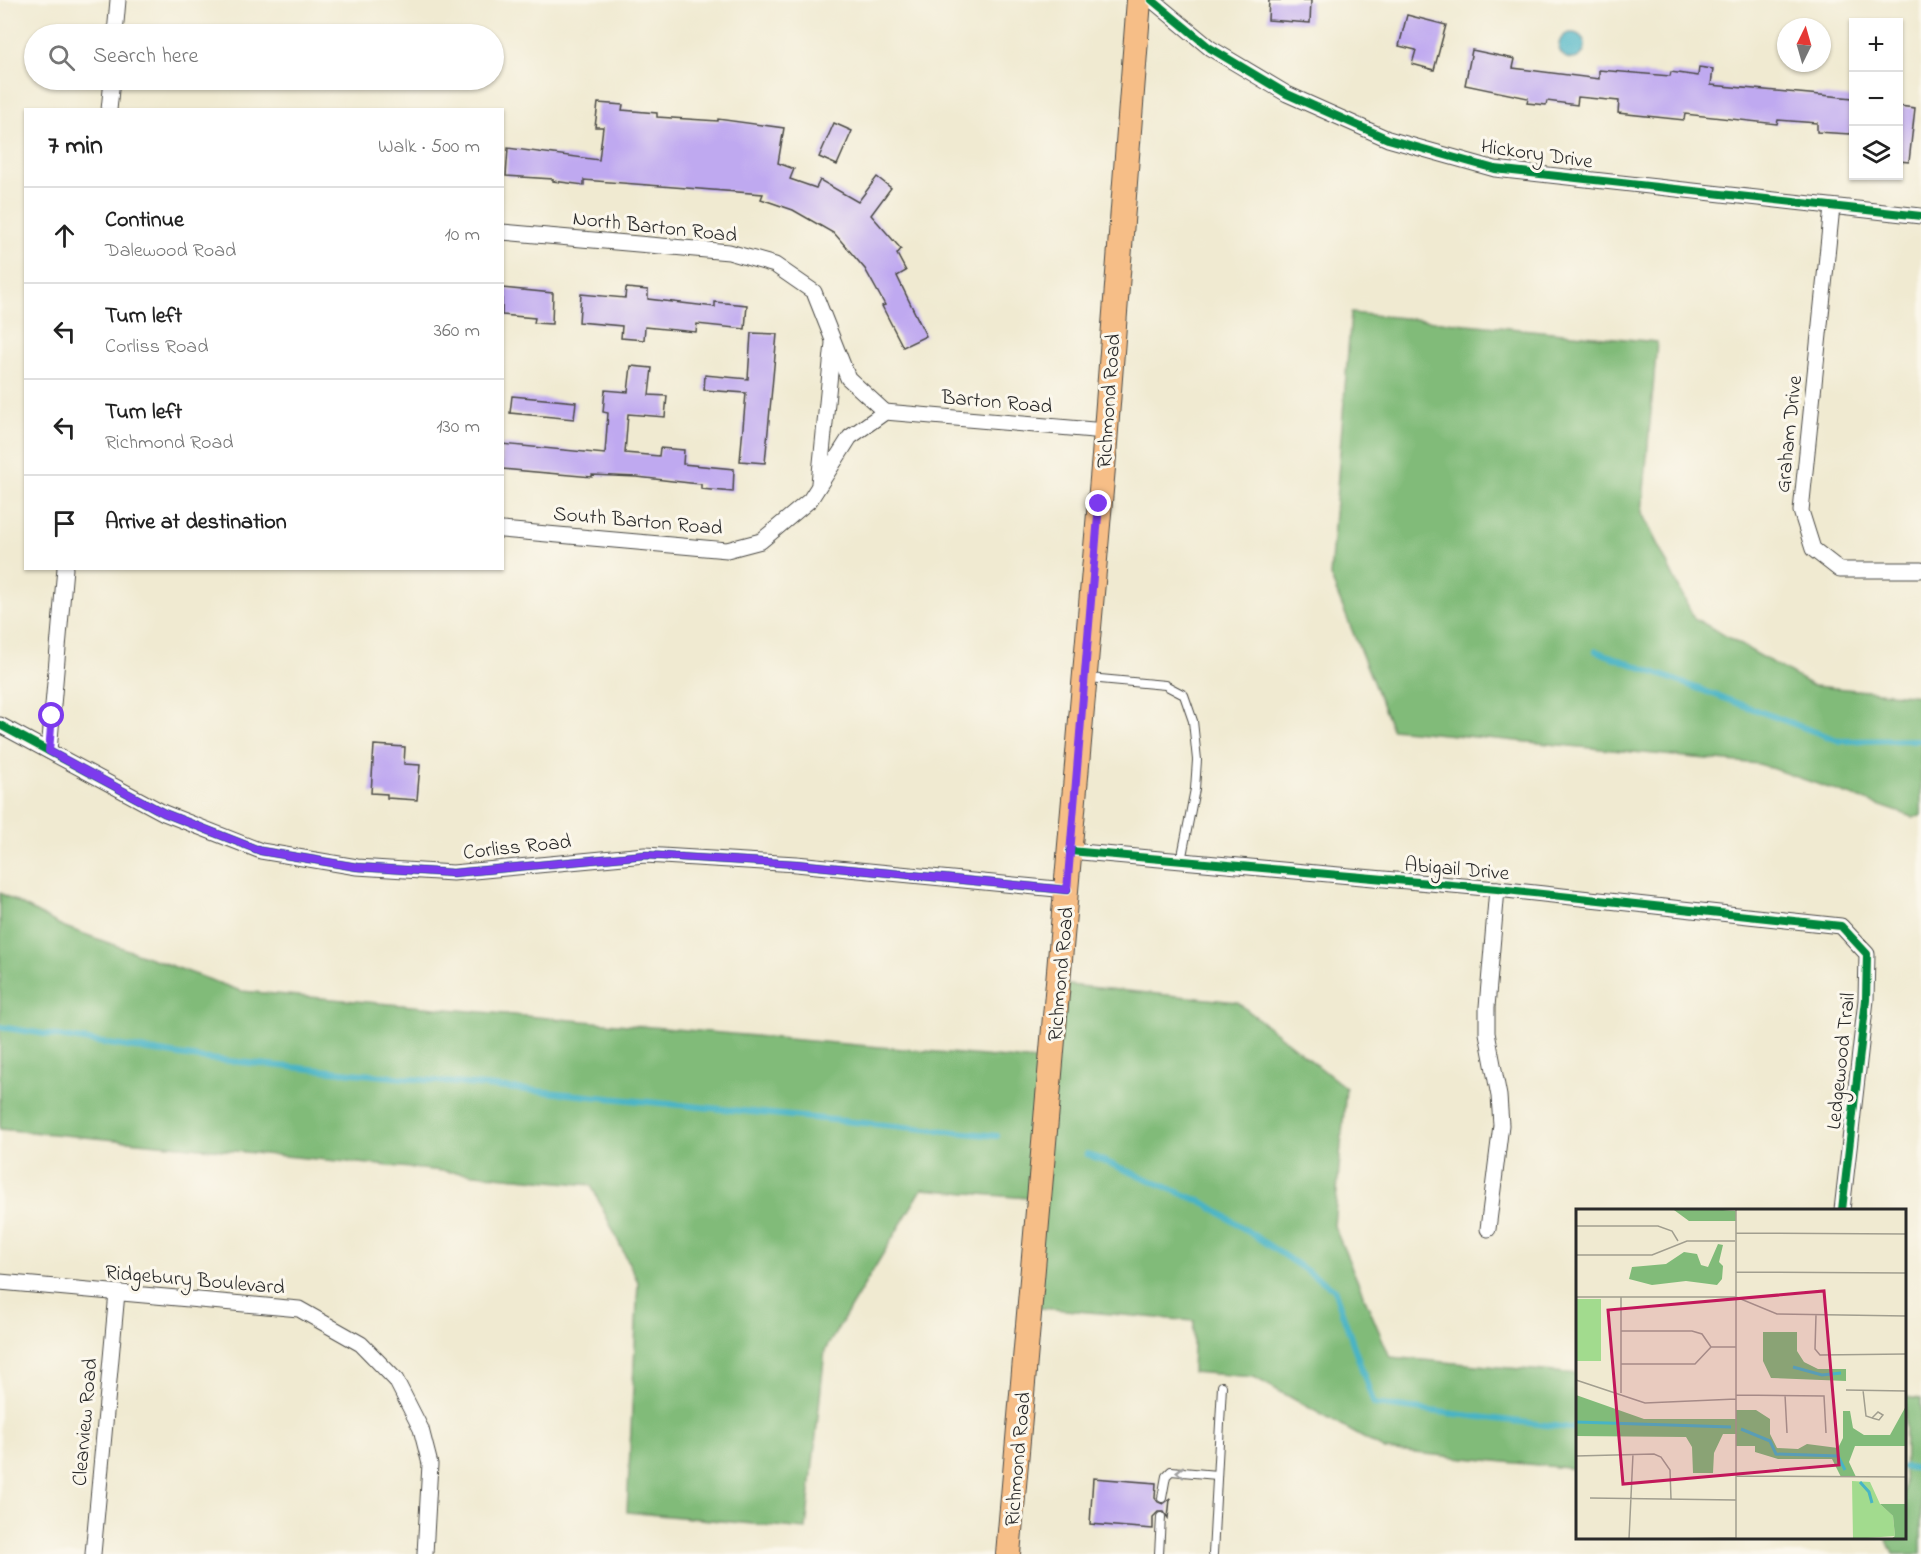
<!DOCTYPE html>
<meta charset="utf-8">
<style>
:root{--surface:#fff;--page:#f6f6f6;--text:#222;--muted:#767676;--line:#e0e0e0}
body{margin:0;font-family:"Indie Flower",sans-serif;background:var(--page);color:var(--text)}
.controls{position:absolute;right:18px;top:18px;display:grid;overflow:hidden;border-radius:0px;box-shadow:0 2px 4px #0004}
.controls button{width:54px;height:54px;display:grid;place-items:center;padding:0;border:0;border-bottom:2px solid var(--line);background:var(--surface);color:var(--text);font:30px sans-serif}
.compass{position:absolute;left:1777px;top:18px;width:54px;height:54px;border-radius:50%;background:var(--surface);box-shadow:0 2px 4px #0004;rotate:5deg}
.stop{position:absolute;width:18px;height:18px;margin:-14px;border:4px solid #7c3aed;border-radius:50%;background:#fff}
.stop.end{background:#7c3aed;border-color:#fff;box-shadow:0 2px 6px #0008}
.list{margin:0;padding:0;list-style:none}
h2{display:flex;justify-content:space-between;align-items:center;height:78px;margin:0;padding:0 24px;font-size:26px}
h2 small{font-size:20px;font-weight:400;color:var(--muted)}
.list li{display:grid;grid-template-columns:39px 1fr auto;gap:18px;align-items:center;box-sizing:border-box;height:96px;padding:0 24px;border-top:2px solid var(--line)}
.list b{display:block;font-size:22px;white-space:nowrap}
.list p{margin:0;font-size:20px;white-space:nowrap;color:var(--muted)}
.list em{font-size:20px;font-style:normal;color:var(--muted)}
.icon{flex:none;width:33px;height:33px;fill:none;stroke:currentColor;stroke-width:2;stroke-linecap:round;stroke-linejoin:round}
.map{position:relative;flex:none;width:1921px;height:1554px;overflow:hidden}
.search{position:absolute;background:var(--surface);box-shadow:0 2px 4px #0004;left:24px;top:24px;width:480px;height:66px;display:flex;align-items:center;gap:15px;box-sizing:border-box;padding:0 21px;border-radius:33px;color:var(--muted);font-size:22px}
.panel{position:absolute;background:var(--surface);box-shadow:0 2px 4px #0004;left:24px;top:108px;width:480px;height:462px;border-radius:0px}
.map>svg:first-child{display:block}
</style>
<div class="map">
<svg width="1921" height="1554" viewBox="0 0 1921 1554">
<rect width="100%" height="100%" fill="#fbf7ec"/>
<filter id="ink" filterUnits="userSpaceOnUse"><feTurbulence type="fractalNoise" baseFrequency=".0167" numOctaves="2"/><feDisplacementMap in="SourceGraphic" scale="12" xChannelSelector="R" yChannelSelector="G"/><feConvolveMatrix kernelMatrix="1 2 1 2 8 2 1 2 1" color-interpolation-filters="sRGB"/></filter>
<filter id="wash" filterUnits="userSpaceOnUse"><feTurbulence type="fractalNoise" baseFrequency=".008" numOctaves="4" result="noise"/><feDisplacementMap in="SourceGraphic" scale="24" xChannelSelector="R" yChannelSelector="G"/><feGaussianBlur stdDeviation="1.35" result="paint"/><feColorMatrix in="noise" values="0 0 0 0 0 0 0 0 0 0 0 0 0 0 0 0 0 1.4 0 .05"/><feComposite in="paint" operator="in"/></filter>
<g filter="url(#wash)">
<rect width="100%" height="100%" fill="#f0ead1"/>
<!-- forest -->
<g fill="#81bb79" stroke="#567352" stroke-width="1.5">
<polygon points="1351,313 1657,342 1642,513 1694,618 1813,686 1921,696 1921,816 1913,817 1759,764 1392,729 1330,576"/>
<polygon points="0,893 62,926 241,991 1051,1062 1059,984 1237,1002 1346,1088 1334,1226 1390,1357 1577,1374 1577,1469 1385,1450 1254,1377 1192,1372 1194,1321 1030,1307 1039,1199 922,1189 825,1350 806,1529 627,1512 638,1282 591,1185 0,1129"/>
<polygon points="1905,1397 1921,1399 1921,1554 1893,1554 1886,1538 1904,1538"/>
</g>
<!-- water -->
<circle fill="#48b4c5" stroke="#3a7078" stroke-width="1.5" cx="1572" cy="46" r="13"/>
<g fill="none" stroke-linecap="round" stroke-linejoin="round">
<!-- stream -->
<g stroke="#48b4c5" stroke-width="6">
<polyline points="1596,651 1840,741 1921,740"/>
<polyline points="0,1027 199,1058 997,1136"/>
<polyline points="1087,1154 1207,1204 1334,1289 1374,1404 1578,1429"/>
<polyline points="1904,1467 1920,1469 1921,1472"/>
</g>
</g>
<g id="blocks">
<!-- building -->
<g fill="#bfa9f0">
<polygon points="1269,0 1311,0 1310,23 1268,20"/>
<polygon points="1407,15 1446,25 1434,70 1412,64 1416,50 1399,46"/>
<polygon points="1472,50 1515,59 1513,68 1599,79 1599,70 1670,76 1671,72 1698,76 1699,67 1713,69 1711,85 1853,98 1850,134 1817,132 1817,123 1778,120 1777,124 1685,114 1684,120 1618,113 1619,101 1578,97 1577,105 1547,101 1546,105 1527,103 1528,98 1465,85"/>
<polygon points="598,103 623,105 622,110 657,113 657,117 718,121 718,119 784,128 778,163 794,169 790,179 816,188 820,180 858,202 877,177 891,188 871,215 901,249 897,254 906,271 897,276 926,336 903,347 882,306 885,305 865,269 835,234 793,210 761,199 763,194 584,180 584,185 553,181 553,179 506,176 508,148 599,160 603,127 595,127"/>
<polygon points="1899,106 1915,108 1909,162 1899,161"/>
<polygon points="834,123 852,131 837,165 819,157"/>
<polygon points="502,288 553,293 552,324 534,323 535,318 502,315"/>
<polygon points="626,288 648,290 648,299 715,307 715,302 747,305 745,329 697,324 696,332 645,327 644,340 621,338 622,326 579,322 581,294 625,298"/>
<polygon points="751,333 777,334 765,463 740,461 746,393 704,390 705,375 748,379"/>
<polygon points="631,366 652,368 649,395 667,396 665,417 628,414 625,453 659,456 660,448 684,450 683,464 734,469 733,492 701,489 701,484 690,483 637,477 592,475 592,477 502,469 502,444 605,454 608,413 603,412 605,390 628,392"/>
<polygon points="512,396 576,402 574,419 510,413"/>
<polygon points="374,745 405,747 404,764 420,765 417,800 387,798 387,794 371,793"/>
<polygon points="1093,1478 1156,1483 1155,1498 1158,1502 1163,1504 1170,1499 1168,1518 1164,1512 1158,1512 1153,1517 1153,1529 1090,1524"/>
</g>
</g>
</g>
<g filter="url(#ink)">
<use href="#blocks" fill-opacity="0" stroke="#494844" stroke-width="1.5"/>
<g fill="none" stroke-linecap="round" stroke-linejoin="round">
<defs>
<g id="service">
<polyline points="1089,678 1165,685 1184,695 1193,721 1197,760 1195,789 1181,861"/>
<polyline points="1162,1498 1166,1476 1171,1471 1217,1475"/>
<polyline points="1159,1554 1161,1517"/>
<polyline points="1213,1554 1222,1386"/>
</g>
<g id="minor">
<polyline points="1152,0 1210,48 1287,94 1388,139 1495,169 1921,216"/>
<polyline points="115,34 118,0"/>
<polyline points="109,110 112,80"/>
<polyline points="1832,207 1801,511 1813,549 1840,570 1921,570"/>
<polyline points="502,232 729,252 775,265 814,292 848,378 885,412"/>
<polyline points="885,412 1105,431"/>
<polyline points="819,483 833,343"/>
<polyline points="502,530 727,550 761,541 810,500 850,437 885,412"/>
<polyline points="0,725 164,813 261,851 357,867 453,873 645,855 796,864 1067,890"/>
<polyline points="49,751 65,568"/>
<polyline points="1070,851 1497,889 1841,926 1867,954 1866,1000 1842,1210"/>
<polyline points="1488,1229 1501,1125 1499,1096 1487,1033 1487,1007 1497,889"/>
<polyline points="0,1282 299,1309 361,1344 396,1380 421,1429 430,1464 425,1554"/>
<polyline points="93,1554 117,1293"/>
</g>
<polyline id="primary" points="1008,1554 1104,456 1139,0"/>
</defs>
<!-- service casing -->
<use href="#service" stroke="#494844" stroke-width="10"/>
<!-- minor casing -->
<use href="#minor" stroke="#494844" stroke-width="17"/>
<!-- primary casing -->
<use href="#primary" stroke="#494844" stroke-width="26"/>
<!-- service -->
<use href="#service" stroke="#fff" stroke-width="8"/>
<!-- minor -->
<use href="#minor" stroke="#fff" stroke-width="15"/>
<!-- primary -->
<use href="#primary" stroke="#f6be87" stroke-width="24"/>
<defs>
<g id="cycleway">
<polyline points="1152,0 1210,48 1287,94 1388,139 1495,169 1921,216"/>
<polyline points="0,725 164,813 261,851 357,867 453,873 645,855 796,864 1067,890"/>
<polyline points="1070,851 1497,889 1841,926 1867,954 1866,1000 1842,1210"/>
</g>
</defs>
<!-- cycleway casing -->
<use href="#cycleway" stroke="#fbf7ec" stroke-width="11"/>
<!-- cycleway -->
<use href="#cycleway" stroke="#00873e" stroke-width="8"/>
</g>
<!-- one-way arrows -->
<defs><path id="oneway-chevron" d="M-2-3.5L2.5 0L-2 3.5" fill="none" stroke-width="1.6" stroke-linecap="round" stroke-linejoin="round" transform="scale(1.5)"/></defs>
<use stroke="#a0a0a0" href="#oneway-chevron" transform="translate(1180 1472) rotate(-180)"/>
</g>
<g fill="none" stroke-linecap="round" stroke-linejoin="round" filter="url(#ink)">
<!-- route -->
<polyline stroke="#7c3aed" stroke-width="8" points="52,716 49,751 164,813 261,851 357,867 453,873 645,855 796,864 1067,890 1099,504"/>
</g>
<g text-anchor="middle" stroke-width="6" stroke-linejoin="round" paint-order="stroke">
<!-- street labels -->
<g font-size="21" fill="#2b2b2b" stroke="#fbf7ec">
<text transform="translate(1537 153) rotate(8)" y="7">Hickory Drive</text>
<text transform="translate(655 226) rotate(6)" y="7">North Barton Road</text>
<text transform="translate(997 401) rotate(5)" y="7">Barton Road</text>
<text transform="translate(1108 401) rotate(-86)" y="7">Richmond Road</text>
<text transform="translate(1788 434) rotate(-84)" y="7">Graham Drive</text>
<text transform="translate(638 520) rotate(5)" y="7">South Barton Road</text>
<text transform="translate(517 846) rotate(-6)" y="7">Corliss Road</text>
<text transform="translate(1457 868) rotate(5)" y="7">Abigail Drive</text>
<text transform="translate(1060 974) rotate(-85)" y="7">Richmond Road</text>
<text transform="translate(1840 1061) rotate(-84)" y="7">Ledgewood Trail</text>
<text transform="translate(195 1279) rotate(5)" y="7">Ridgebury Boulevard</text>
<text transform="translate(84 1422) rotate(-85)" y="7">Clearview Road</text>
<text transform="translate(1017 1459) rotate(-85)" y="7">Richmond Road</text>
</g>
</g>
<!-- overview -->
<g transform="translate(1576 1209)">
<rect width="330" height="330" fill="#f0ead1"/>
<path d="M0,90H25V152H0ZM276,272L294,273L304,295L317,307L319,327L277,330Z" fill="#a2db8e"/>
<path d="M30,0H134L160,2V12H113L98,1ZM142,35L147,36L143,53L147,57L146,70L141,76L110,72L76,76L53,70L56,58L90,55L108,43L121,45L125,56L132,58ZM187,123H221V142L228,153L242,160H270V172L195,169L187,152ZM0,186L68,210H160V201H180L194,210V225L201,239L222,240L231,235L262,239L267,229V202H274L277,219L288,226H314L330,197V237H279L273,253L280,268H265L256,250H202L179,243V237H160V225H147L138,244L137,264H117L116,238L110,228L0,227ZM304,295H330V330H315L319,327L317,307Z" fill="#81bb79"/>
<path fill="none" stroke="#48b4c5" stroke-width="3" d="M217,158L246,166L265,164M0,213L155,218M165,220L194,232L200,245L262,247L269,261M284,273L293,283L296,294"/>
<path fill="none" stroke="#a19e8f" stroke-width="1.5" d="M160,0V330M0,17H82L96,22L102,32M160,24L330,25M0,46H76L111,32H159M160,63L330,64M0,88H160L201,105L330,107M240,106L239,140L244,146L330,145M45,122H116L126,125L135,138M135,138H160M45,155H119L135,138M0,171L69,194L160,190M270,181L330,182M287,181L290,207L296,209L302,203L307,206L303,211L296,209M45,184V88M160,186L248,187L250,224M209,186L211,224M0,247L78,245L85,248L94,261L95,290M160,267L330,268M14,289L160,291M53,330L57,245M100,330L160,329"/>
<path fill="#c2185b" fill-opacity="0.15" stroke="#c2185b" stroke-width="3" d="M248,82L263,256L47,275L32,101Z"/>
<rect width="330" height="330" fill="none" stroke="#2b2b2b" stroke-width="3"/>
</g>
</svg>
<div class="controls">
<button>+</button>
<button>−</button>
<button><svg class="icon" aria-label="layers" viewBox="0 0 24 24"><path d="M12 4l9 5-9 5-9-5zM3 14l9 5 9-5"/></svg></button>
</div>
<svg class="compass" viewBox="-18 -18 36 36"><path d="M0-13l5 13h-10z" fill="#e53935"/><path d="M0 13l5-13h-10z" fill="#767676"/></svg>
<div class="stop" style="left:52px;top:716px"></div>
<div class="stop end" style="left:1099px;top:504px"></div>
<div class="search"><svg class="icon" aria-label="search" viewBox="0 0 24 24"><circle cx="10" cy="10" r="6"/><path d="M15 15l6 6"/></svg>Search here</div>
<section class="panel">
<h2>7 min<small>Walk · 500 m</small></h2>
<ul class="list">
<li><svg class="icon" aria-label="ahead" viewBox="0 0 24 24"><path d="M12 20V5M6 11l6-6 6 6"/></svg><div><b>Continue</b><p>Dalewood Road</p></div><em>10 m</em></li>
<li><svg class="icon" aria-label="left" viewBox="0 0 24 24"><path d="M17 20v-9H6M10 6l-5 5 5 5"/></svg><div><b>Turn left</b><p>Corliss Road</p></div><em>360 m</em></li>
<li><svg class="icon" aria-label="left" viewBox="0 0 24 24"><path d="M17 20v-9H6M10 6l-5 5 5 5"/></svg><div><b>Turn left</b><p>Richmond Road</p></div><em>130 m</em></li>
<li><svg class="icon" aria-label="arrive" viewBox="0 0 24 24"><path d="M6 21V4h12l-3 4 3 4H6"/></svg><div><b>Arrive at destination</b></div></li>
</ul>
</section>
</div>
